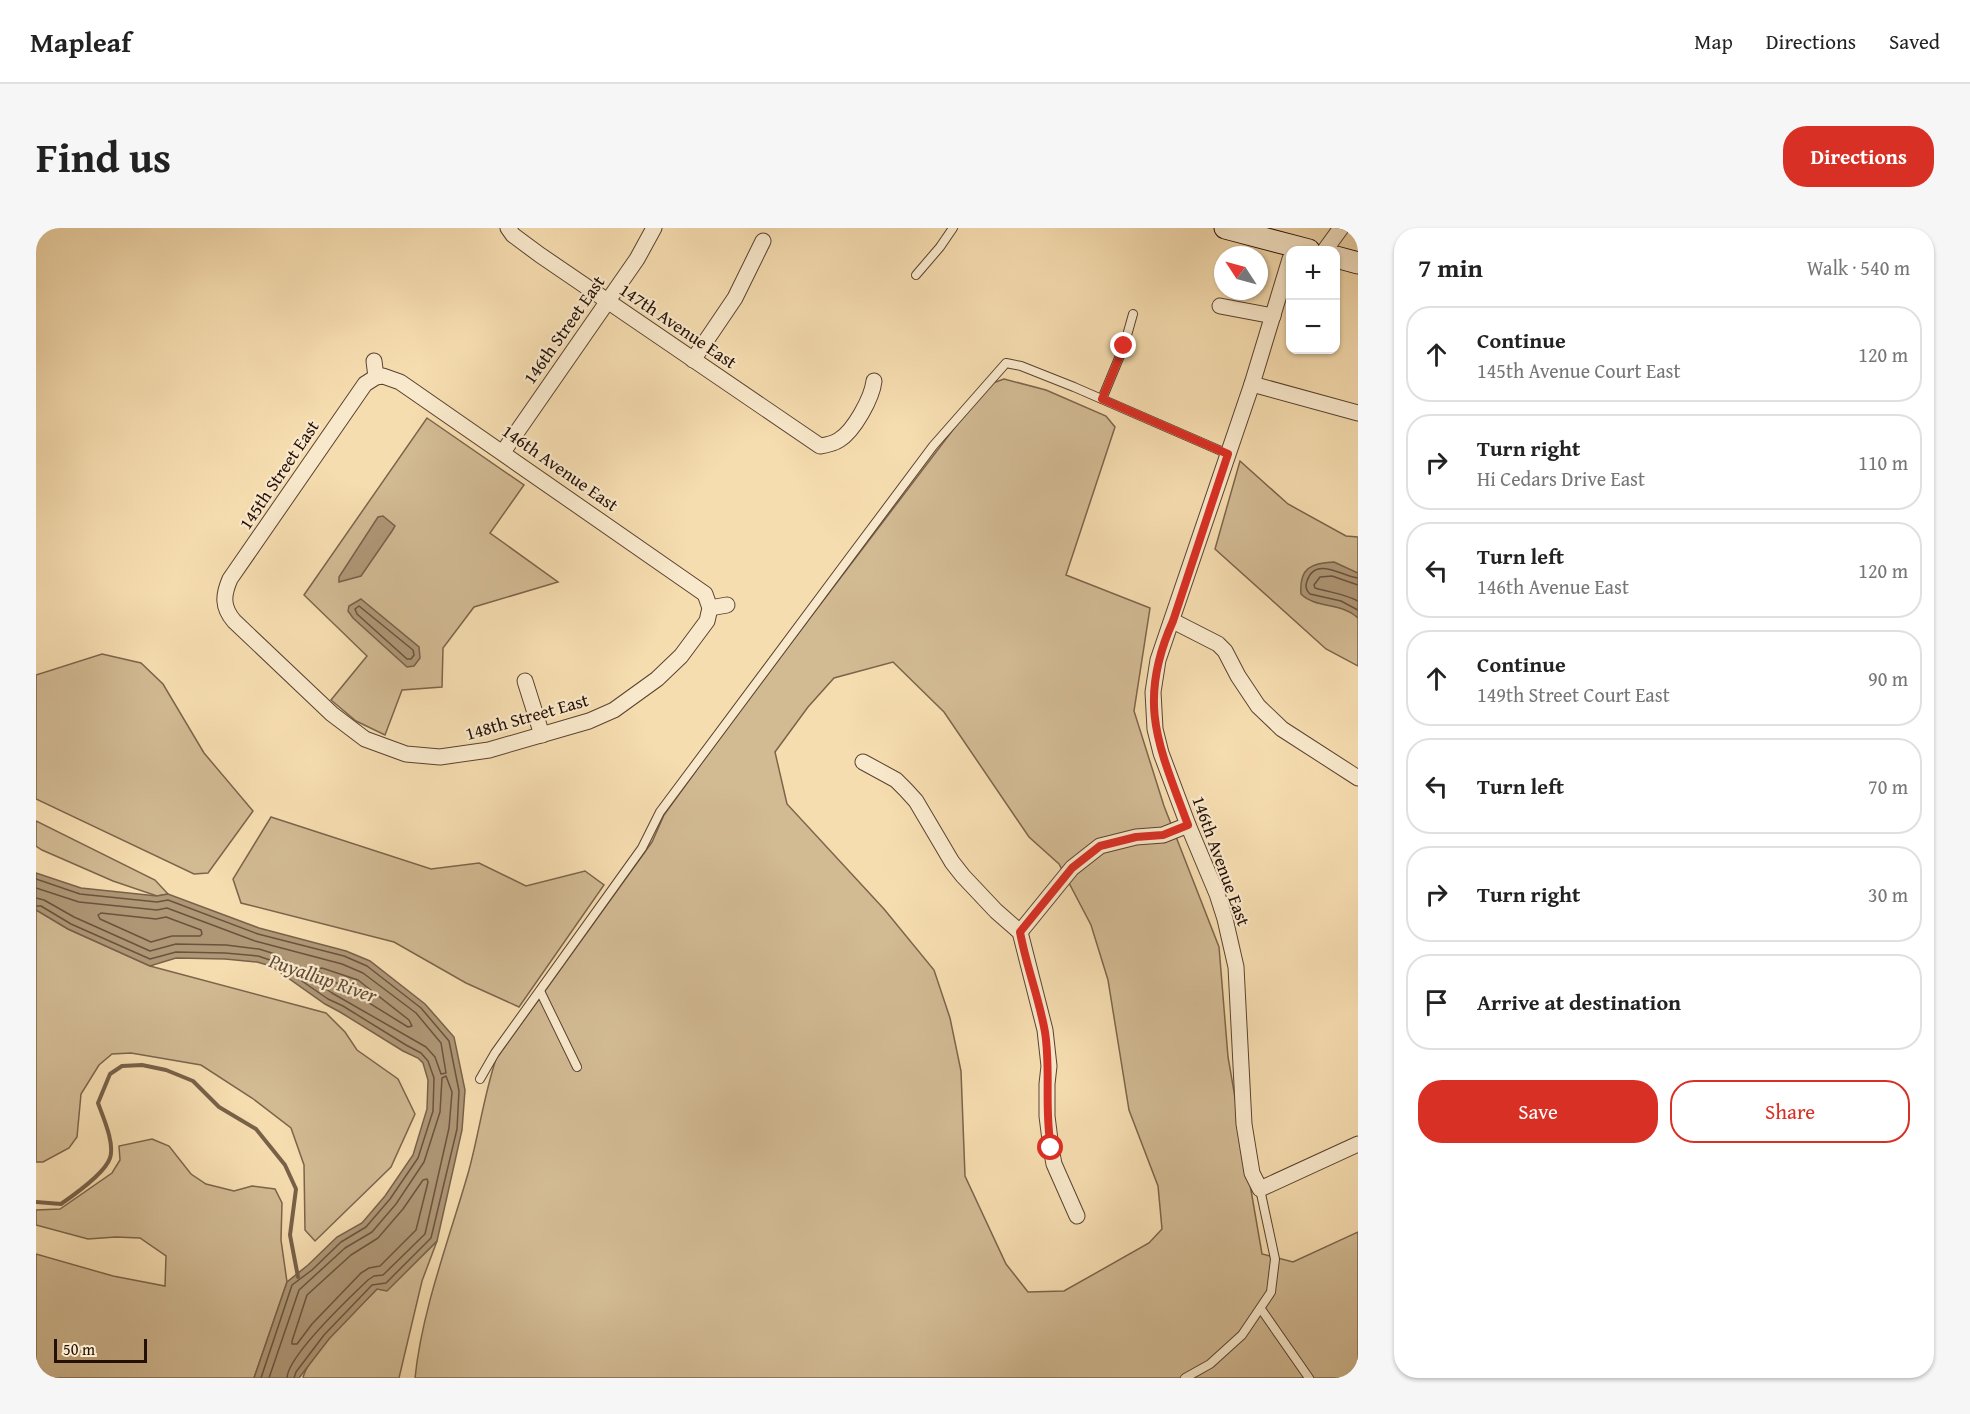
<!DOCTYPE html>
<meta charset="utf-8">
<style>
:root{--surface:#fff;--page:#f6f6f6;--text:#222;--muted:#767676;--line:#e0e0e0;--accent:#d93025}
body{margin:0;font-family:"Gentium Book Plus",serif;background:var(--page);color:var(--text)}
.controls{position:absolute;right:18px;top:18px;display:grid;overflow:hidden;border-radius:12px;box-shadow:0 2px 4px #0004}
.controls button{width:54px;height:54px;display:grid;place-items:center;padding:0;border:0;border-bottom:2px solid var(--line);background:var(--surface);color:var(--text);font:30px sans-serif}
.compass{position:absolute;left:1178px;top:18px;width:54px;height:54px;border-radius:50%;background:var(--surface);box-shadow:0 2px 4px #0004;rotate:306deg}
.scale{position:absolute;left:18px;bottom:15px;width:93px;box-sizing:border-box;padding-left:6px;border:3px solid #250f05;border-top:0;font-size:16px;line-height:21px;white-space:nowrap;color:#250f05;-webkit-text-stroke:4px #f9e9cc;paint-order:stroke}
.stop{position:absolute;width:18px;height:18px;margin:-14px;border:4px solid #d93025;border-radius:50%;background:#fff}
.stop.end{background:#d93025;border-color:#fff;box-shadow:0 2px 6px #0008}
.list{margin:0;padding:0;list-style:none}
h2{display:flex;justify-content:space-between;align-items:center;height:78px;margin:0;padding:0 24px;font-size:26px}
h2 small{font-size:20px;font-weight:400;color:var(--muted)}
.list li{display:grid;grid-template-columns:39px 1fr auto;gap:18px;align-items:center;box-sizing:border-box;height:96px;margin:0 12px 12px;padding:0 12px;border:2px solid var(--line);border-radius:24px}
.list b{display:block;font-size:22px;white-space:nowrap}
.list p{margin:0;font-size:20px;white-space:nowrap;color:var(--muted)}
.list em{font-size:20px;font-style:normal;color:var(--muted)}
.actions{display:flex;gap:12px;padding:18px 24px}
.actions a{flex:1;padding:14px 0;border:2px solid var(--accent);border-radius:24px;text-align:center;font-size:21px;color:var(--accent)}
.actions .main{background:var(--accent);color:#fff}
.icon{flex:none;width:33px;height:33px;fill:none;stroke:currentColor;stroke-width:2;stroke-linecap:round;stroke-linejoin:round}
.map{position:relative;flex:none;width:1322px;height:1150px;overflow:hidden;border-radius:24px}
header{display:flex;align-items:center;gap:36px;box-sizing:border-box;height:84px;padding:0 30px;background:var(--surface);border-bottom:2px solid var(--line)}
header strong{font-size:28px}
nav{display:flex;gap:33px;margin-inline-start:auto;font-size:21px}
.intro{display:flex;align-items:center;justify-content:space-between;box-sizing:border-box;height:144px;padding:0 36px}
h1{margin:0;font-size:42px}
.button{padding:15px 27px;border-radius:24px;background:var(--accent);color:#fff;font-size:21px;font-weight:700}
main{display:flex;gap:36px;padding:0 36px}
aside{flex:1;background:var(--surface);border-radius:24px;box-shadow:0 2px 4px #0004}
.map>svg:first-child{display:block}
</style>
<header>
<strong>Mapleaf</strong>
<nav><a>Map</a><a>Directions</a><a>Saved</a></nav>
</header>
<div class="intro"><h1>Find us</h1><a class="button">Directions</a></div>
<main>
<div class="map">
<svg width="1322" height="1150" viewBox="0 0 1322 1150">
<rect width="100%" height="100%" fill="#f6ddb0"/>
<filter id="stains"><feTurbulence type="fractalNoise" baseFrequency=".00333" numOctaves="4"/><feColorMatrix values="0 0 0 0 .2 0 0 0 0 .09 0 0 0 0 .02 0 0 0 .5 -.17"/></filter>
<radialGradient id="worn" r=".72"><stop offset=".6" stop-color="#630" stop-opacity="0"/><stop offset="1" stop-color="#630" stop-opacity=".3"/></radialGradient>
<!-- green -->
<g fill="#d2ba93" stroke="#7c644c" stroke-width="1.5" fill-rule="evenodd">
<path d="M968,151L1010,162L1070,188L1079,199L1030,347L1114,380L1098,483L1128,578L1183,719L1192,829L1226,1026L1257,1034L1322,1004V1150H379C386,1081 414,1009 433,942C443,905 448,867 460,831L616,614L628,587L704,482L951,157ZM857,434L908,484L993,609L1023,636L1055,697L1072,752L1093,882L1122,958L1126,1001L1113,1015L1028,1063L992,1064L970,1036L929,948L925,843L914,790L898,742L848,681L751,576L739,524L772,479L798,450Z"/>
<polygon points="391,190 488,257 454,305 522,354 438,379 407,420 406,459 366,462 349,507 320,493 295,472 331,428 268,367"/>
<polygon points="1204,233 1252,276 1310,308 1322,309 1322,438 1290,421 1179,321"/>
<polygon points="66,426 105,435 127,456 168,525 217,583 172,645 158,646 0,571 0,447"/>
<polygon points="235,589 395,641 443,635 490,658 549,643 568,657 483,779 430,755 358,714 205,675 197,651"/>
<polygon points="0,593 119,652 132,666 121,668 77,653 6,622 0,618"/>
<polygon points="0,682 32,701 114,738 290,785 309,804 321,822 362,851 379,886 355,939 279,1013 269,1002 268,937 255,900 216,870 165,837 95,825 76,826 63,837 45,866 41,909 33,920 7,934 0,934"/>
<polygon points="116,911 133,918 155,946 170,956 198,963 216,958 239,961 246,975 245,1012 251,1054 218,1150 0,1150 0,1026 77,1048 129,1058 130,1028 104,1010 80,1009 52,1011 0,997 0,982 24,981 76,945 84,932 83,918"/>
<path d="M401,1013L386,1053L363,1150H267C271,1127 324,1079 341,1061L351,1062Z"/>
</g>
<!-- water -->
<g fill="#af9776" stroke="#786149" stroke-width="1.5">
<polygon points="347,288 359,298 356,303 325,348 303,354 303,349 342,289"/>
<path d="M1298,334L1322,345V390C1305,374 1280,381 1265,366C1263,340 1275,335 1298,334Z"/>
<polygon points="325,371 383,419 384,430 378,438 371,439 317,390 312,383 313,378"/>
<polygon points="0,645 45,660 121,668 132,666 223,700 310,723 334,733 389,776 418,809 429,862 426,902 401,1013 351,1063 341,1061 293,1111 263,1150 218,1150 251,1054 272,1037 301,1009 326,995 349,968 377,927 391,881 392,852 387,835 382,830 367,823 304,784 289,776 235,738 221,734 189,731 140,730 114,738 32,701 0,682"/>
</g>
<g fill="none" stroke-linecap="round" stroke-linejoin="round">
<!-- shore -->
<g stroke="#6a533e" stroke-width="1.5">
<path d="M1322,350C1306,348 1279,328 1271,353C1269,359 1270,362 1274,366L1305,373L1322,382"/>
<path d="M1322,357L1296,348L1284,349L1278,357L1279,360C1296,365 1306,365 1322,373"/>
<polygon points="323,378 377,422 378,427 375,431 371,431 321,386 319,381"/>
<polyline points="0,651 44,666 121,674 132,672 222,706 308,728 331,738 385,780 413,813 423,863 421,901 395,1010 350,1055 336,1057 288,1107 260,1144 258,1150"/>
<polyline points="0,660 43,674 121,682 131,680 219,713 306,736 327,745 380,785 405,815 410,845 405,846 399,829 390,819 296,765 239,726 223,721 190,717 140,716 114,723 38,689 8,672 0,670"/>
<polyline points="0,678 5,678 35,696 114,731 140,724 189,725 222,728 237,733 292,771 307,778 370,817 385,825 392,833 398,850 397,883 382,930 354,971 330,999 305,1014 276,1042 256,1057 225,1150"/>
<polygon points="65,685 120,691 130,689 165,702 166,706 164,708 136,708 115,714 64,691 62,687"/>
<polygon points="286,740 322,752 373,792 376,798 372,799 283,744 282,741"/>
<polygon points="391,951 392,954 380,1002 344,1038 333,1040 325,1045 276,1096 261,1116 256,1116 256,1113 271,1067 315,1027 342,1010 367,981 387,952"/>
<path d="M233,1150L263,1062L309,1020L336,1004L360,976L388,934L404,884L406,850L410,848L416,864L413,900L389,1006L347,1047L338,1048L332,1052C314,1069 252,1128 251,1150"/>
</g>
<!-- stream -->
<path stroke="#786149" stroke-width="4" d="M0,974L25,976C38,967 69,945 74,930C79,915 67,889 62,875L74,846L86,838L106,837L130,842L157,853L183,879L220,901L249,937L260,961L254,1007L262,1049"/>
<defs>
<g id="service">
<polyline points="880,47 904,19 917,0"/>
<polyline points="1066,171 1088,118 1097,86"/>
<polyline points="504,763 541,839"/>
<polyline points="444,851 459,825 606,620 624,584 814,329 897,218 970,135 985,138 1038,159 1192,226"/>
<polyline points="1225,1081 1273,1150"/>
<polyline points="1149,1150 1174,1136 1206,1107 1235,1064 1239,1031 1224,961"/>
</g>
<g id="minor">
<path d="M472,0L477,7L504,27L784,218C791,217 797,216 803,212C818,203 836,170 838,153"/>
<polyline points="1289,22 1305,0"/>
<polyline points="1254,31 1216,156 1122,432 1117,464 1119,501 1125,525 1152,597 1181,666 1189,691 1200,739 1208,896 1216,945 1224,961 1322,916"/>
<polyline points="1184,78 1237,88"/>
<polyline points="657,132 699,70 727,13"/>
<polyline points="338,133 340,149"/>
<path d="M347,148L364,154L669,366L674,380L671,393L645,428L621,451L578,482L553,493L453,522L404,529L370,526L329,511L296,486L198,393C186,379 187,367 194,351L329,156L340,149Z"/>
<polyline points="1216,156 1322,185"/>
<polyline points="467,224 601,31 618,0"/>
<polyline points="674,380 691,377"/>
<polyline points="1137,393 1182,416 1189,423 1202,448 1222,478 1246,501 1322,550"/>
<polyline points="489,453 506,507"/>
<polyline points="827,534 860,552 870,562 880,573 916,634 927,648 960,683 984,704 1009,802 1013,838 1011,856 1011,888 1015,920 1018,936 1041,988"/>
<polyline points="984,704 1036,640 1064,618 1100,609 1127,607 1152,597"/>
</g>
<g id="secondary">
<polyline points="1189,0 1273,22"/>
<polyline points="1300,29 1322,35"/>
</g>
</defs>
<!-- service casing -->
<use href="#service" stroke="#594230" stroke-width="10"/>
<!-- minor casing -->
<use href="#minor" stroke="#594230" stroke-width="17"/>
<!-- secondary casing -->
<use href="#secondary" stroke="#250f05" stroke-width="23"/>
<!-- service -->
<use href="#service" stroke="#f9e9cc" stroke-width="8"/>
<!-- minor -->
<use href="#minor" stroke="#f9e9cc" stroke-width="15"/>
<!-- secondary -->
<use href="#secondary" stroke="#f9e9cc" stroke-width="21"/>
</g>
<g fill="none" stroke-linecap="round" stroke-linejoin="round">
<!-- route -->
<path stroke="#d93025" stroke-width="8" d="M1015,920C1008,881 1015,842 1009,804C1003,770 990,737 984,704L1036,640L1064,618L1100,609L1127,607L1152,597C1123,518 1100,475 1137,393L1192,226L1066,171L1088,118"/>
</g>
<g text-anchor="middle" stroke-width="4.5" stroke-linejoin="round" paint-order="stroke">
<!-- street labels -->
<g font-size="18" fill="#250f05" stroke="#f9e9cc">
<text transform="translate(642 98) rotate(34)" y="6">147th Avenue East</text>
<text transform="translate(528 102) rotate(-55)" y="6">146th Street East</text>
<text transform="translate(524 240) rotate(35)" y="6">146th Avenue East</text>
<text transform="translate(243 247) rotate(-56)" y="6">145th Street East</text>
<text transform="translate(491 489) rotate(-16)" y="6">148th Street East</text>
<text transform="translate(1185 633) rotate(70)" y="6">146th Avenue East</text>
</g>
<!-- water labels -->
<g font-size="20" font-style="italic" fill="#634c38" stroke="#f9e9cc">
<text transform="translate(287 750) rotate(19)" y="7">Puyallup River</text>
</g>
</g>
<rect width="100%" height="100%" filter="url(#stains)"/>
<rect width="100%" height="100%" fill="url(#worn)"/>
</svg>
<div class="controls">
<button>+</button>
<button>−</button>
</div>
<svg class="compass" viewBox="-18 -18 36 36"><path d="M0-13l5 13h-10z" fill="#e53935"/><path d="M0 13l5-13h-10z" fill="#767676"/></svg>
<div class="scale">50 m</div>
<div class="stop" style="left:1015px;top:920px"></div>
<div class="stop end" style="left:1088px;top:118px"></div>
</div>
<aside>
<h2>7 min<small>Walk · 540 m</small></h2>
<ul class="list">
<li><svg class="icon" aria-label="ahead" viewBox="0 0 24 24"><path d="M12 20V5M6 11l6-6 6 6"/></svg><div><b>Continue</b><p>145th Avenue Court East</p></div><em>120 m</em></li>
<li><svg class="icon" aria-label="right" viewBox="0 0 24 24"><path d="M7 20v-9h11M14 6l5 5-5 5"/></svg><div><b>Turn right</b><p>Hi Cedars Drive East</p></div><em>110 m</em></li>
<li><svg class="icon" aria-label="left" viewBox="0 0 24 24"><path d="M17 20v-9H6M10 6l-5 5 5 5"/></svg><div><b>Turn left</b><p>146th Avenue East</p></div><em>120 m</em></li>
<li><svg class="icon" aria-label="ahead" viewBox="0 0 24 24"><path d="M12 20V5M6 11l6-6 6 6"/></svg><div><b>Continue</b><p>149th Street Court East</p></div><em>90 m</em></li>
<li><svg class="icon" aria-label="left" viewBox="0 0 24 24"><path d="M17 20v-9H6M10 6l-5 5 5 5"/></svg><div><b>Turn left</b></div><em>70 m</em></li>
<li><svg class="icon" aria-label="right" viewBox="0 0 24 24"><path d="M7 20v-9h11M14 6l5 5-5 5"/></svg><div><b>Turn right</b></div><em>30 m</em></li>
<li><svg class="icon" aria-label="arrive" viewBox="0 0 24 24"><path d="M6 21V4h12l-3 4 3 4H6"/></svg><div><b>Arrive at destination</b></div></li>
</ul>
<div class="actions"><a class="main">Save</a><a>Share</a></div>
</aside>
</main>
